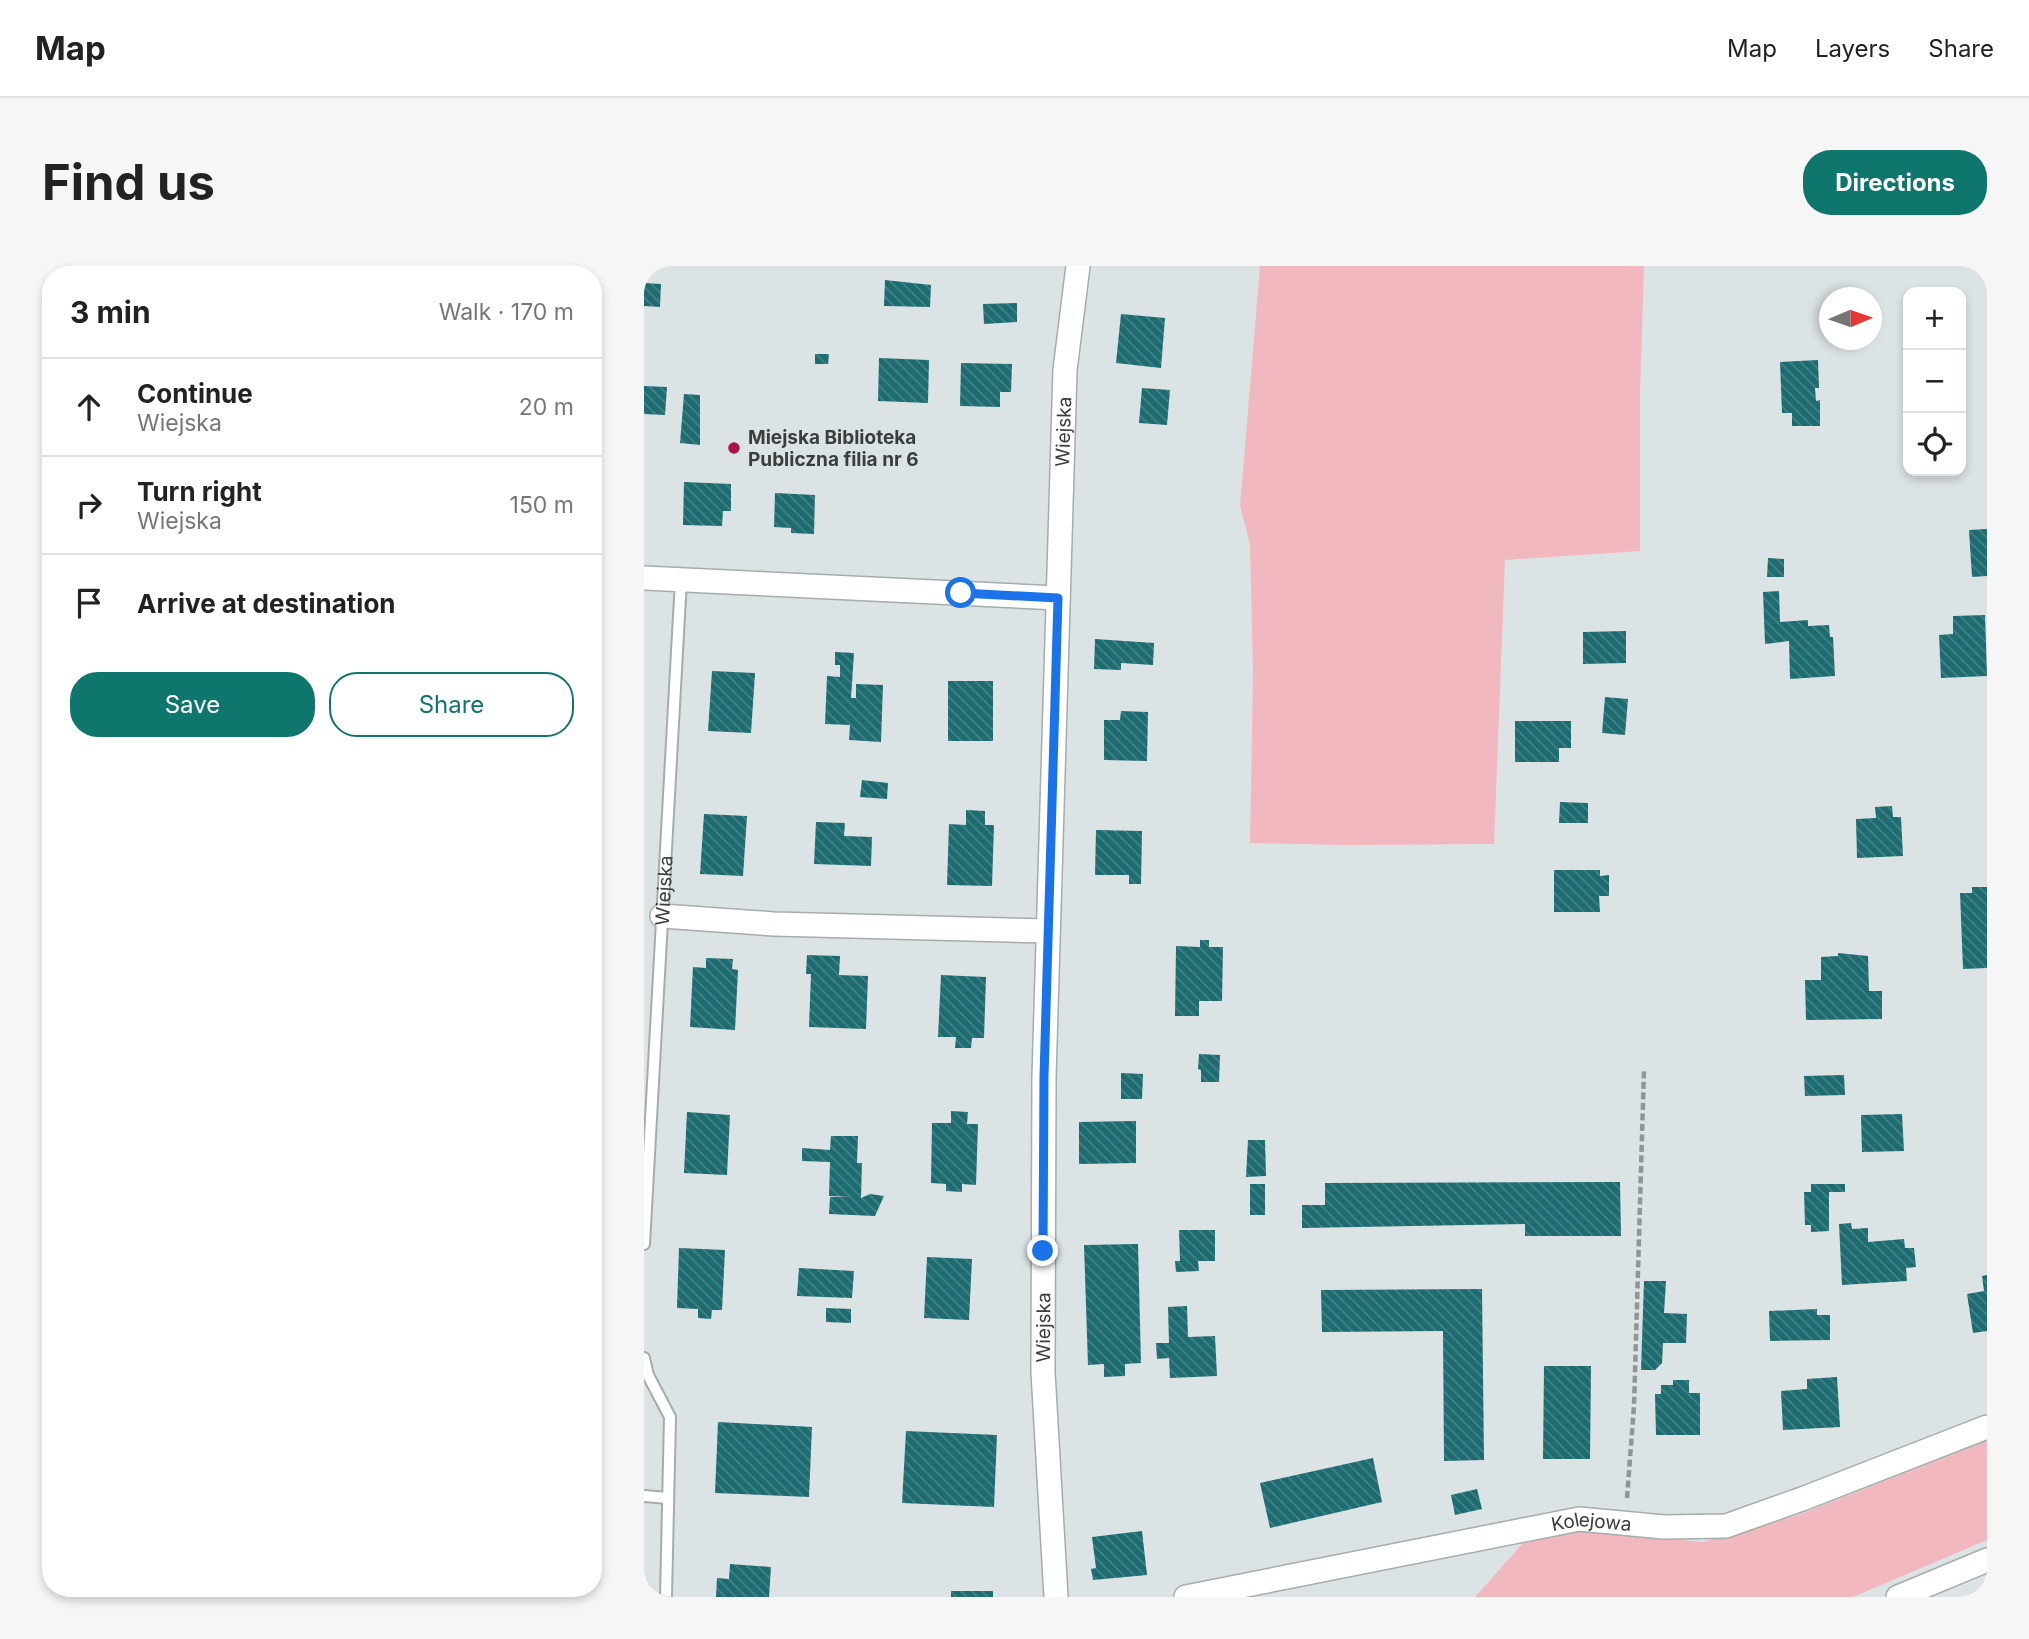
<!DOCTYPE html>
<meta charset="utf-8">
<style>
:root{--surface:#fff;--page:#f6f6f6;--text:#222;--muted:#767676;--line:#e0e0e0;--accent:#0f766e}
body{margin:0;font-family:Inter,sans-serif;background:var(--page);color:var(--text)}
.controls{position:absolute;right:21px;top:21px;display:grid;overflow:hidden;border-radius:14px;box-shadow:0 4px 10px #0003}
.controls button{width:63px;height:63px;display:grid;place-items:center;padding:0;border:0;border-bottom:2px solid var(--line);background:var(--surface);color:var(--text);font:35px sans-serif}
.compass{position:absolute;left:1175px;top:21px;width:63px;height:63px;border-radius:50%;background:var(--surface);box-shadow:0 4px 10px #0003;rotate:88deg}
.stop{position:absolute;width:21px;height:21px;margin:-16px;border:5px solid #1a73e8;border-radius:50%;background:#fff}
.stop.end{background:#1a73e8;border-color:#fff;box-shadow:0 2px 7px #0008}
.list{margin:0;padding:0;list-style:none}
h2{display:flex;justify-content:space-between;align-items:center;height:91px;margin:0;padding:0 28px;font-size:30px}
h2 small{font-size:23px;font-weight:400;color:var(--muted)}
.list li{display:grid;grid-template-columns:46px 1fr auto;gap:21px;align-items:center;box-sizing:border-box;height:98px;padding:0 28px;border-top:2px solid var(--line)}
.list b{display:block;font-size:26px;white-space:nowrap}
.list p{margin:0;font-size:23px;white-space:nowrap;color:var(--muted)}
.list em{font-size:23px;font-style:normal;color:var(--muted)}
.actions{display:flex;gap:14px;padding:21px 28px}
.actions a{flex:1;padding:16px 0;border:2px solid var(--accent);border-radius:28px;text-align:center;font-size:24px;color:var(--accent)}
.actions .main{background:var(--accent);color:#fff}
.icon{flex:none;width:38px;height:38px;fill:none;stroke:currentColor;stroke-width:2;stroke-linecap:round;stroke-linejoin:round}
.map{position:relative;flex:none;width:1343px;height:1331px;overflow:hidden;border-radius:28px}
header{display:flex;align-items:center;gap:42px;box-sizing:border-box;height:98px;padding:0 35px;background:var(--surface);border-bottom:2px solid var(--line)}
header strong{font-size:33px}
nav{display:flex;gap:38px;margin-inline-start:auto;font-size:24px}
.intro{display:flex;align-items:center;justify-content:space-between;box-sizing:border-box;height:168px;padding:0 42px}
h1{margin:0;font-size:49px}
.button{padding:18px 32px;border-radius:28px;background:var(--accent);color:#fff;font-size:24px;font-weight:700}
main{display:flex;gap:42px;padding:0 42px}
aside{flex:1;background:var(--surface);border-radius:28px;box-shadow:0 4px 10px #0003}
.map>svg:first-child{display:block}
</style>
<header>
<strong>Map</strong>
<nav><a>Map</a><a>Layers</a><a>Share</a></nav>
</header>
<div class="intro"><h1>Find us</h1><a class="button">Directions</a></div>
<main>
<aside>
<h2>3 min<small>Walk · 170 m</small></h2>
<ul class="list">
<li><svg class="icon" aria-label="ahead" viewBox="0 0 24 24"><path d="M12 20V5M6 11l6-6 6 6"/></svg><div><b>Continue</b><p>Wiejska</p></div><em>20 m</em></li>
<li><svg class="icon" aria-label="right" viewBox="0 0 24 24"><path d="M7 20v-9h11M14 6l5 5-5 5"/></svg><div><b>Turn right</b><p>Wiejska</p></div><em>150 m</em></li>
<li><svg class="icon" aria-label="arrive" viewBox="0 0 24 24"><path d="M6 21V4h12l-3 4 3 4H6"/></svg><div><b>Arrive at destination</b></div></li>
</ul>
<div class="actions"><a class="main">Save</a><a>Share</a></div>
</aside>
<div class="map">
<svg width="1343" height="1331" viewBox="0 0 1343 1331">
<defs>
<pattern id="building-back-hatch" width="6" height="6" patternUnits="userSpaceOnUse" patternTransform="scale(1.75)"><rect width="6" height="6" fill="#1c6c71"/><path d="M-1 5l2 2M0 0l6 6M5-1l2 2" fill="none" stroke="#468286"/></pattern>
</defs>
<rect width="100%" height="100%" fill="#dce3e4"/>
<!-- green -->
<g fill="#f2b8c0">
<polygon points="616,0 1000,0 996,128 996,285 861,294 850,578 705,579 606,577 609,407 606,278 596,240"/>
<polygon points="1343,1175 1343,1274 1209,1331 831,1331 889,1266 920,1262 1059,1276 1154,1249"/>
</g>
<!-- building -->
<g fill="url(#building-back-hatch)">
<polygon points="241,14 287,19 286,41 240,40"/>
<polygon points="0,17 17,18 16,41 0,40"/>
<polygon points="373,37 373,56 340,58 339,38"/>
<polygon points="477,48 521,52 517,102 472,97"/>
<polygon points="171,88 185,88 184,98 171,98"/>
<polygon points="235,92 285,94 284,137 234,135"/>
<polygon points="1174,94 1175,122 1171,122 1172,135 1176,134 1176,160 1148,160 1148,147 1138,147 1136,96"/>
<polygon points="317,97 368,98 367,126 356,126 356,141 316,140"/>
<polygon points="0,120 23,121 21,149 0,148"/>
<polygon points="498,122 526,124 523,159 495,157"/>
<polygon points="40,128 56,129 56,179 36,177"/>
<polygon points="40,216 87,218 87,245 79,245 78,260 39,259"/>
<polygon points="131,227 171,229 170,268 147,267 147,262 130,261"/>
<polygon points="1343,263 1343,310 1328,311 1325,264"/>
<polygon points="1124,292 1140,293 1140,311 1123,311"/>
<polygon points="1135,325 1136,356 1164,354 1164,360 1185,359 1186,371 1189,371 1191,410 1146,413 1145,375 1121,378 1119,326"/>
<polygon points="1341,349 1343,410 1297,412 1295,369 1309,368 1309,350"/>
<polygon points="982,365 982,397 939,398 939,366"/>
<polygon points="451,373 510,377 509,399 477,397 477,404 450,403"/>
<polygon points="191,386 210,387 207,432 212,432 212,418 239,419 237,476 205,474 206,459 181,458 183,410 196,411 196,399 191,399"/>
<polygon points="68,405 111,407 107,467 64,465"/>
<rect x="304" y="415" width="45" height="60"/>
<polygon points="961,431 984,433 981,469 958,467"/>
<polygon points="477,445 504,446 503,495 460,494 460,454 476,454"/>
<polygon points="871,455 927,455 927,482 915,482 915,496 871,496"/>
<polygon points="218,514 244,517 243,533 216,531"/>
<polygon points="916,536 944,537 944,557 915,557"/>
<polygon points="1248,540 1249,551 1257,551 1259,590 1213,592 1212,553 1232,552 1231,541"/>
<polygon points="322,544 341,545 341,559 350,559 348,620 303,619 305,558 322,559"/>
<polygon points="60,548 103,550 99,610 56,608"/>
<polygon points="172,556 201,557 200,570 228,571 227,600 170,598"/>
<polygon points="452,564 498,565 497,618 485,618 485,609 451,609"/>
<polygon points="910,604 956,604 956,610 965,609 965,630 955,630 956,646 910,646"/>
<polygon points="1328,621 1343,621 1343,702 1319,703 1316,627 1328,627"/>
<polygon points="556,674 565,674 565,681 579,681 578,735 555,735 555,750 531,750 532,680 556,681"/>
<polygon points="1194,687 1224,690 1225,725 1238,725 1238,753 1162,754 1161,714 1177,714 1177,691 1194,690"/>
<polygon points="163,689 196,690 195,709 224,710 222,763 165,761 167,708 162,708"/>
<polygon points="62,692 89,693 88,703 94,704 91,764 46,761 49,701 62,702"/>
<polygon points="297,709 342,711 340,772 328,772 327,782 311,782 312,771 294,771"/>
<polygon points="555,788 576,789 575,816 557,816 557,804 554,803"/>
<polygon points="477,807 499,808 498,833 477,833"/>
<polygon points="1200,809 1201,829 1161,830 1160,810"/>
<polygon points="307,845 324,846 323,858 334,858 332,919 318,918 318,926 302,925 302,918 287,917 288,857 307,857"/>
<polygon points="43,846 86,849 83,909 40,907"/>
<polygon points="1258,848 1260,885 1218,886 1217,849"/>
<polygon points="492,855 492,897 435,898 435,856"/>
<polygon points="187,870 214,870 213,897 218,897 217,932 226,928 240,930 231,950 185,948 186,931 208,931 185,930 186,896 158,895 158,882 186,884"/>
<polygon points="604,874 621,874 622,910 602,911"/>
<polygon points="976,916 977,970 881,970 881,958 658,962 658,939 681,939 681,917"/>
<rect x="606" y="918" width="15" height="31"/>
<polygon points="1167,918 1201,918 1201,926 1185,926 1185,965 1167,966 1167,959 1161,959 1160,926 1167,926"/>
<polygon points="1207,957 1208,963 1224,962 1224,976 1260,973 1261,982 1270,982 1272,1001 1262,1002 1263,1015 1198,1019 1195,958"/>
<polygon points="535,964 571,964 571,995 554,995 555,1005 532,1006 531,995 536,995"/>
<polygon points="494,978 497,1097 481,1098 481,1110 460,1111 460,1098 444,1099 440,979"/>
<polygon points="35,982 81,984 78,1044 68,1044 67,1053 54,1052 54,1043 33,1042"/>
<polygon points="283,991 328,993 325,1054 280,1052"/>
<polygon points="155,1002 210,1005 208,1032 153,1030"/>
<polygon points="1343,1009 1343,1065 1329,1067 1323,1028 1340,1025 1338,1010"/>
<polygon points="1000,1015 1022,1015 1020,1047 1043,1048 1042,1077 1019,1077 1018,1097 1011,1104 997,1104"/>
<polygon points="838,1023 840,1194 800,1195 799,1065 678,1066 677,1024"/>
<polygon points="543,1040 544,1071 571,1070 573,1110 526,1112 525,1092 513,1093 512,1077 525,1077 524,1041"/>
<polygon points="182,1042 207,1043 207,1057 182,1056"/>
<polygon points="1173,1043 1173,1049 1186,1049 1186,1074 1126,1075 1125,1045"/>
<polygon points="900,1100 947,1100 946,1193 899,1193"/>
<polygon points="1193,1111 1196,1161 1139,1164 1137,1125 1163,1123 1163,1113"/>
<polygon points="1029,1114 1045,1114 1045,1127 1056,1127 1056,1169 1012,1169 1011,1128 1017,1128 1017,1119 1029,1119"/>
<polygon points="74,1156 168,1161 165,1231 71,1227"/>
<polygon points="262,1165 353,1169 350,1241 258,1237"/>
<polygon points="729,1192 738,1236 626,1262 616,1217"/>
<polygon points="833,1223 838,1243 811,1249 807,1229"/>
<polygon points="498,1265 503,1309 449,1314 447,1303 452,1302 448,1271"/>
<polygon points="86,1298 127,1301 125,1331 72,1331 73,1312 85,1313"/>
<rect x="307" y="1325" width="42" height="6"/>
</g>
<g fill="none" stroke-linecap="round" stroke-linejoin="round">
<defs>
<g id="service">
<path id="s1" d="M0,978L37,314"/>
<polyline points="0,1092 4,1109 26,1151 22,1331"/>
<polyline points="0,1230 24,1232"/>
</g>
<g id="minor">
<polyline points="0,312 414,332"/>
<polyline points="18,650 130,658 404,665"/>
<path id="s2" d="M412,1331L399,1106L400,811L421,104L434,0"/>
<path id="s3" d="M542,1331L935,1253L1020,1261L1082,1260L1158,1233L1343,1161"/>
<polyline points="1254,1331 1343,1294"/>
</g>
</defs>
<!-- service casing -->
<use href="#service" stroke="#a5acac" stroke-width="14"/>
<!-- minor casing -->
<use href="#minor" stroke="#a5acac" stroke-width="26"/>
<!-- path -->
<polyline stroke="#909596" stroke-width="4.5" stroke-dasharray="7 3.5" stroke-linecap="butt" points="983,1232 990,1140 1000,803"/>
<!-- service -->
<use href="#service" stroke="#fff" stroke-width="10"/>
<!-- minor -->
<use href="#minor" stroke="#fff" stroke-width="23"/>
</g>
<g fill="none" stroke-linecap="round" stroke-linejoin="round">
<!-- route -->
<polyline stroke="#1a73e8" stroke-width="9" points="317,327 414,332 400,811 399,985"/>
</g>
<!-- markers -->
<circle fill="#a91549" stroke="#dce3e4" stroke-width="2.5" cx="90" cy="182" r="7"/>
<g text-anchor="middle" stroke-width="7" stroke-linejoin="round" paint-order="stroke">
<!-- street labels -->
<g font-size="19" fill="#3a3d3d" stroke="#dce3e4">
<text dy="7" stroke="none"><textPath href="#s2" startOffset="1166">Wiejska</textPath></text>
<text dy="7" stroke="none"><textPath href="#s1" startOffset="354">Wiejska</textPath></text>
<text dy="7" stroke="none"><textPath href="#s2" startOffset="270">Wiejska</textPath></text>
<text dy="7" stroke="none"><textPath href="#s3" startOffset="413">Kolejowa</textPath></text>
</g>
<!-- poi labels -->
<g font-size="19" font-weight="bold" fill="#3a3d3d" stroke="#dce3e4" text-anchor="start">
<text x="104" y="178">Miejska Biblioteka<tspan x="104" dy="22">Publiczna filia nr 6</tspan></text>
</g>
</g>
</svg>
<div class="controls">
<button>+</button>
<button>−</button>
<button><svg class="icon" aria-label="locate" viewBox="0 0 24 24"><circle cx="12" cy="12" r="6"/><path d="M12 2v4M12 18v4M2 12h4M18 12h4"/></svg></button>
</div>
<svg class="compass" viewBox="-18 -18 36 36"><path d="M0-13l5 13h-10z" fill="#e53935"/><path d="M0 13l5-13h-10z" fill="#767676"/></svg>
<div class="stop" style="left:317px;top:327px"></div>
<div class="stop end" style="left:399px;top:985px"></div>
</div>
</main>
